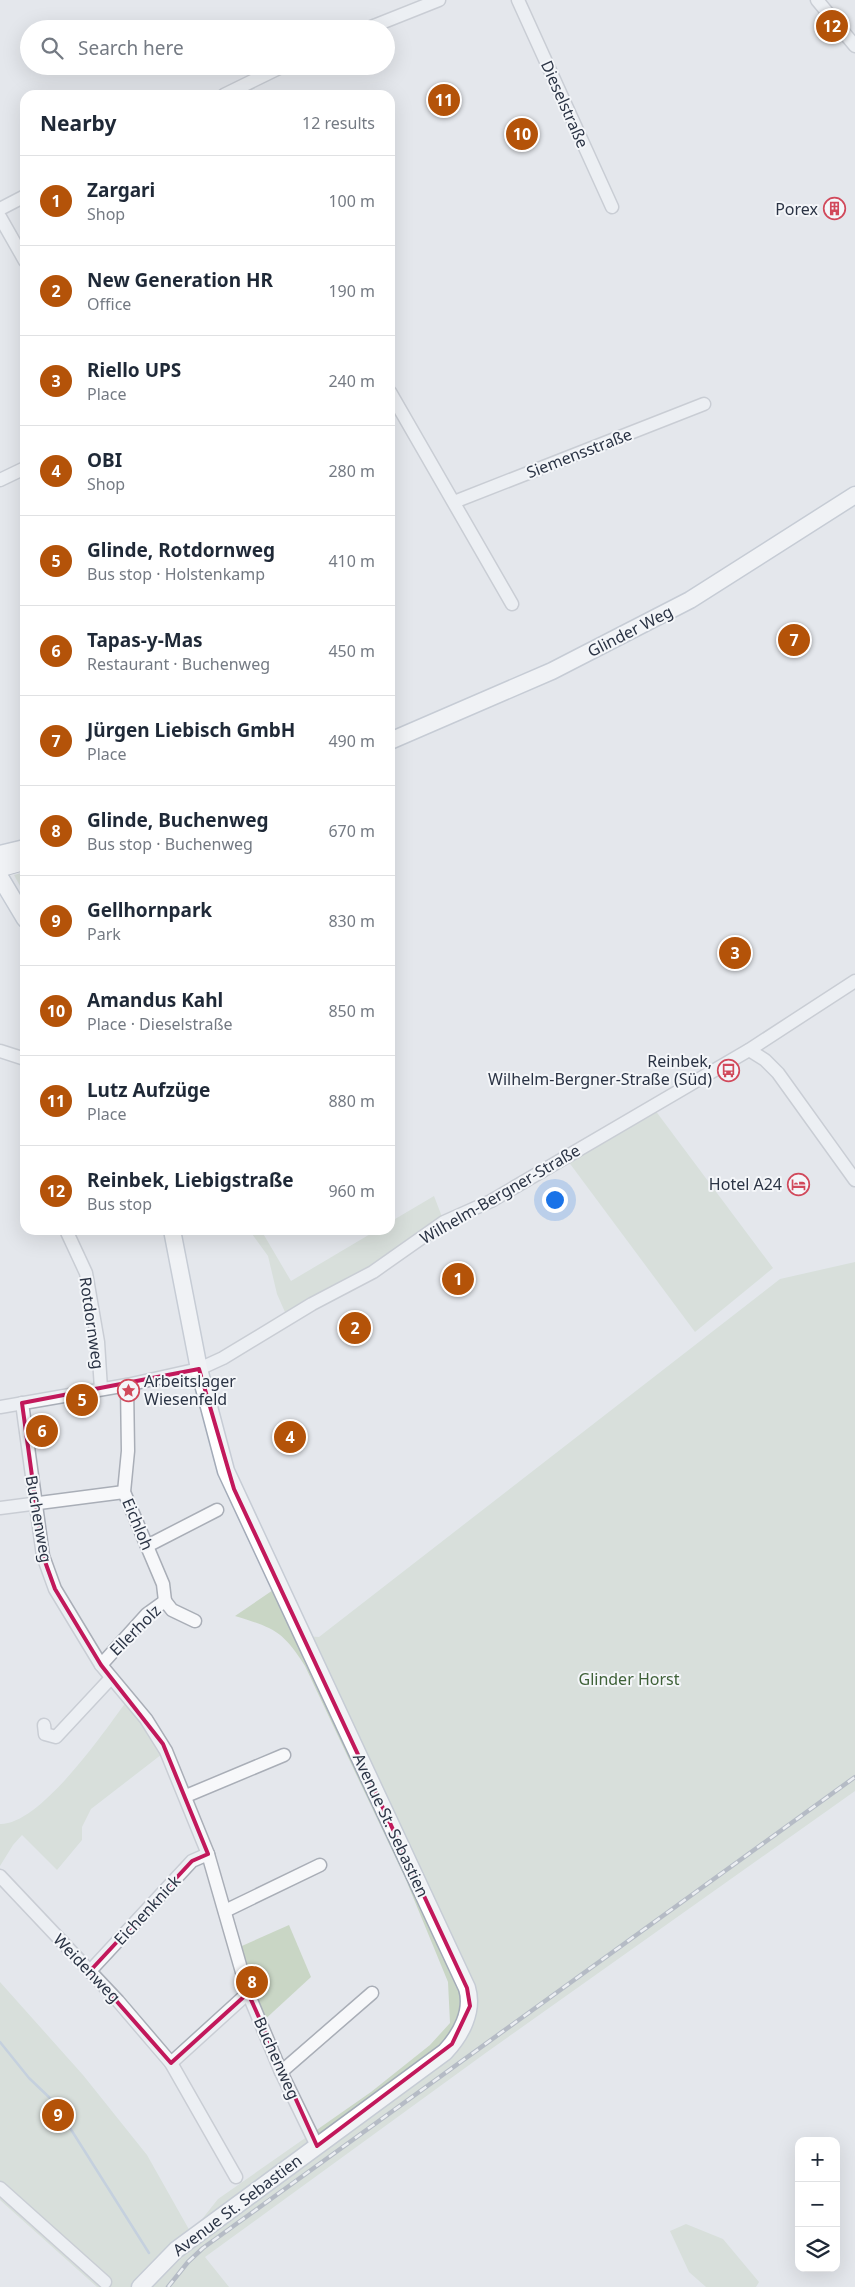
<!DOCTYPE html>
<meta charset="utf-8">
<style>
:root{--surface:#fff;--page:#f6f6f7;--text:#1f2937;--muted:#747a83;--line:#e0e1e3;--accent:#b45309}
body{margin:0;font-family:"Noto Sans",sans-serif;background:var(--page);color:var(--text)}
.controls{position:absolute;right:15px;bottom:15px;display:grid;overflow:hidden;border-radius:10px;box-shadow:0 5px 20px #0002}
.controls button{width:45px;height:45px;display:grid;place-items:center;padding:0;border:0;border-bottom:1px solid var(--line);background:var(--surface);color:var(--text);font:25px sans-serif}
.you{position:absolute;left:554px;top:1199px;width:18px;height:18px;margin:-12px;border:4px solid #fff;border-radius:50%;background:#1a73e8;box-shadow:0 0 0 8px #1a73e833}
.badge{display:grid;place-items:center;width:32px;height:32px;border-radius:50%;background:var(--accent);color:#fff;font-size:16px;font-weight:700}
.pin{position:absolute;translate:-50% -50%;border:2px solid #fff;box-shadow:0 1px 5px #0006}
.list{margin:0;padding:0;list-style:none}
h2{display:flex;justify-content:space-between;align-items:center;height:65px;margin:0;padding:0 20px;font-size:21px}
h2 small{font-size:16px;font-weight:400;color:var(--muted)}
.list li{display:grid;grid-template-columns:32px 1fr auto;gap:15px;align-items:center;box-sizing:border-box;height:90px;padding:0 20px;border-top:1px solid var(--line)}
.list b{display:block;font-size:19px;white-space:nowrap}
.list p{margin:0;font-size:16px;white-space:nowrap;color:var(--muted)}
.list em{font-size:16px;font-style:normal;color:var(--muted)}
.icon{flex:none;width:28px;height:28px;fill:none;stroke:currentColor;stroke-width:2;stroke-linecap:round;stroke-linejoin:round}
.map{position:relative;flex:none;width:855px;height:2287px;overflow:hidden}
.search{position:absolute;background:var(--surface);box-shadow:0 5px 20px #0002;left:20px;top:20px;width:375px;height:55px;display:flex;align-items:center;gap:12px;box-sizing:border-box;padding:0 18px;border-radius:28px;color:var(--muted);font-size:19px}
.panel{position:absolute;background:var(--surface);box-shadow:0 5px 20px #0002;left:20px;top:90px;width:375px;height:1145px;border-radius:15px}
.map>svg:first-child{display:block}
</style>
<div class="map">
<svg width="855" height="2287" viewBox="0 0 855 2287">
<rect width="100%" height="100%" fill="#e4e7ec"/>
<!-- green -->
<g fill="#c9d6c5">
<polygon points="25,872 25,895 14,875"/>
<polygon points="652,1106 773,1268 695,1332 565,1157"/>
<polygon points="434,1196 444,1222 288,1319 277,1294 268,1256 249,1230 261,1230 291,1281 377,1230 390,1230 390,1222"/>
<path d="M855,1262V1791L487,2052L205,2257L229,2287H97L0,2200V1982L83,2075L147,2155L191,2233L218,2199L371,2092L430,2045L450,2023L448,1982L406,1880L305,1666C283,1631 274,1628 235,1616L279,1586L304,1636L319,1637L780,1279Z"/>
<path d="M129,1698L166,1751L91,1809L82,1827V1840L57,1870L22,1835L13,1845L0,1866V1824C41,1825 106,1729 129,1698Z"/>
<polygon points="289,1925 311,1977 261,2023 235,1949"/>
<polygon points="686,2224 723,2239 759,2282 756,2287 706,2287 689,2272 670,2231"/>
</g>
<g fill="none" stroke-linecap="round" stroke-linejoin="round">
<!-- stream -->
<polyline stroke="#9fb4cc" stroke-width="2.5" points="0,2042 29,2078 53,2101 149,2253"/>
<defs>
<g id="minor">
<polyline points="518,0 612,207"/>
<polyline points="817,0 855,46"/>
<polyline points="366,29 439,0"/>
<polyline points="224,95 283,66"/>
<polyline points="0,209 25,196"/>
<polyline points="0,217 25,261"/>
<polyline points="390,392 512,604"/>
<polyline points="0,480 25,468"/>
<polyline points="454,502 704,404"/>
<polyline points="749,1050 765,1060 778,1073 855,1180"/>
<polyline points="0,1051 25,1059"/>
<polyline points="66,1230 86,1273 98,1342 101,1389"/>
<polyline points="127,1385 128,1451 124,1492 163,1584 165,1601"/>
<polyline points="22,1403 43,1556 55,1589 101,1665 146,1719 166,1751 208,1854 248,1993 281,2072 317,2146"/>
<polyline points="0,1407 127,1385 199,1369 223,1358 312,1304 373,1272 444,1222 491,1201 749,1050 855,981"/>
<polyline points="0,1508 124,1492"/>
<polyline points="147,1546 217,1510"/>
<polyline points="101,1665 147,1614 165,1601 172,1610 195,1621"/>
<polyline points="44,1725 45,1734 56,1737 111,1678"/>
<polyline points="186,1796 284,1755"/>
<polyline points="0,1876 118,2001 171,2063 236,2177"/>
<polyline points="225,1911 320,1865"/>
<polyline points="90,1971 192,1861 208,1854"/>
<polyline points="171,2063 248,1993"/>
<polyline points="281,2072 372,1993"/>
<polyline points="0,2188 105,2282"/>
</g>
<g id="major">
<polyline points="390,741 552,671 690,600 855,495"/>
<polyline points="0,854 25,848"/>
<polyline points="0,877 25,919"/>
<path d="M140,2287L176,2250L445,2052C461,2035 474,2011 467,1988L226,1471L199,1369L172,1230"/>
</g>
<polyline id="highway" points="0,867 25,860"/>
</defs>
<!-- minor casing -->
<use href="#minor" stroke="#a9aeb7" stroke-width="15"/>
<!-- major casing -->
<use href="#major" stroke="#a3abb8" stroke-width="19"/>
<!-- highway casing -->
<use href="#highway" stroke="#8b94a3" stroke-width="21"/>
<!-- minor -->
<use href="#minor" stroke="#f7f8fa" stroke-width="12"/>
<!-- major -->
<use href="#major" stroke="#fff" stroke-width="16"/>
<!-- highway -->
<use href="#highway" stroke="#fff" stroke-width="19"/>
<defs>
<polyline id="rail" points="168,2287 188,2262 203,2248 855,1777"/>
</defs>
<!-- rail casing -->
<use href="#rail" stroke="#7d8696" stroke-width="4.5"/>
<!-- rail -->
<use href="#rail" stroke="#f4f6f9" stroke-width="2.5" stroke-dasharray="8" stroke-linecap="butt"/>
</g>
<!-- marked area -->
<path d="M0 0H855V2287H0ZM199,1369L234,1489L467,1988L470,2006L452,2044L317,2146L248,1993L171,2063L90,1971L192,1861L208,1854L163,1744L101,1665L55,1589L43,1556L22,1403Z" fill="#e4e7ec" fill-opacity=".55" fill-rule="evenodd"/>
<path fill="none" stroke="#c2185b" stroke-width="4" stroke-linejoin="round" d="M199,1369L234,1489L467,1988L470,2006L452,2044L317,2146L248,1993L171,2063L90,1971L192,1861L208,1854L163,1744L101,1665L55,1589L43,1556L22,1403Z"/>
<!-- icons -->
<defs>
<symbol id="building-ring" viewBox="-11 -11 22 22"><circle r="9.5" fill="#f4f6f9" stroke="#d1495b" stroke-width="1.5"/><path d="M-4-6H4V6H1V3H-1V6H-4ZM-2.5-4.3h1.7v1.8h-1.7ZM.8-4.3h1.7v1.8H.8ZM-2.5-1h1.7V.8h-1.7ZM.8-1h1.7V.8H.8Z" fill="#d1495b"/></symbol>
<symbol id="bus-ring" viewBox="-11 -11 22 22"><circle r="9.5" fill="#f4f6f9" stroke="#d1495b" stroke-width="1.5"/><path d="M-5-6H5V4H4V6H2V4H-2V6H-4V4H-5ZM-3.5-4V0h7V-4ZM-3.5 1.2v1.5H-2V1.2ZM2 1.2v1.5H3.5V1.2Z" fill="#d1495b"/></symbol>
<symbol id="hotel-ring" viewBox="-11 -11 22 22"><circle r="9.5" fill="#f4f6f9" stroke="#d1495b" stroke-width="1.5"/><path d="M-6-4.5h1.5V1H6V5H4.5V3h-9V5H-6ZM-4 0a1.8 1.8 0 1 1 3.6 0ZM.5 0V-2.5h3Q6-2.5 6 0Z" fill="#d1495b"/></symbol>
<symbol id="sight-ring" viewBox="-11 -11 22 22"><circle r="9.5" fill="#f4f6f9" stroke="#d1495b" stroke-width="1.5"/><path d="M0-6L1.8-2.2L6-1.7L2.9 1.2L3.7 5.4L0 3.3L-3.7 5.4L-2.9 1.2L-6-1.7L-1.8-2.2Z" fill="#d1495b"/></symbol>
</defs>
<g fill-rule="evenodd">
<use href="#building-ring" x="822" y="196" width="25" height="25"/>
<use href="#bus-ring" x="716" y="1058" width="25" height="25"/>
<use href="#hotel-ring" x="786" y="1172" width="25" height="25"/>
<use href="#sight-ring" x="116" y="1378" width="25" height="25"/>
</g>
<g text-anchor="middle" stroke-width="4" stroke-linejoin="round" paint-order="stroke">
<!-- street labels -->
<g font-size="16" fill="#2b3445" stroke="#f4f6f9">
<text transform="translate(565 104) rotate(66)" y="6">Dieselstraße</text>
<text transform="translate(579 453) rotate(-21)" y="6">Siemensstraße</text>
<text transform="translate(630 631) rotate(-27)" y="6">Glinder Weg</text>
<text transform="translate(500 1194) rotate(-30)" y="6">Wilhelm-Bergner-Straße</text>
<text transform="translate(92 1323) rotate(82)" y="6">Rotdornweg</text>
<text transform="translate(39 1519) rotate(80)" y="6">Buchenweg</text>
<text transform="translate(138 1524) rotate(67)" y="6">Eichloh</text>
<text transform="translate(135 1630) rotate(-45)" y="6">Ellerholz</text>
<text transform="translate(391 1825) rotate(65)" y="6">Avenue St. Sebastien</text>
<text transform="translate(147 1910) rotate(-47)" y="6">Eichenknick</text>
<text transform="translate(87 1968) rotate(46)" y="6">Weidenweg</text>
<text transform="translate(277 2058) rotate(66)" y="6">Buchenweg</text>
<text transform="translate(237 2205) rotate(-37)" y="6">Avenue St. Sebastien</text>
</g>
<!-- poi labels -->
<g font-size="16" fill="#2b3445" stroke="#f4f6f9" text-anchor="end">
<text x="818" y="215">Porex</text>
<text x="712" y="1067">Reinbek,<tspan x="712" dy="18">Wilhelm-Bergner-Straße (Süd)</tspan></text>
<text x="782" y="1190">Hotel A24</text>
<text x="144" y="1387" text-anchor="start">Arbeitslager<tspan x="144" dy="18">Wiesenfeld</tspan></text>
</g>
<!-- park labels -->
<g font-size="16" fill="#3f6138" stroke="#f4f6f9">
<text x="629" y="1685">Glinder Horst</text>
</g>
</g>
</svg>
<div class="controls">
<button>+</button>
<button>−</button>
<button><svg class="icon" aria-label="layers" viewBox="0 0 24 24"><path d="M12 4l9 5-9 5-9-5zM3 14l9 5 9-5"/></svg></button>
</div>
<div class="you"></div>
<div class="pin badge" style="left:458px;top:1279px">1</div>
<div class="pin badge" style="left:355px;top:1328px">2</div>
<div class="pin badge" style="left:735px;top:953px">3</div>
<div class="pin badge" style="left:290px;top:1437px">4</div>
<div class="pin badge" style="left:82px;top:1400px">5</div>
<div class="pin badge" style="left:42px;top:1431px">6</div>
<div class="pin badge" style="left:794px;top:640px">7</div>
<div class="pin badge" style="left:252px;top:1982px">8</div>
<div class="pin badge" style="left:58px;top:2115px">9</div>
<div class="pin badge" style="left:522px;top:134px">10</div>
<div class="pin badge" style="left:444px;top:100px">11</div>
<div class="pin badge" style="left:832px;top:26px">12</div>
<div class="search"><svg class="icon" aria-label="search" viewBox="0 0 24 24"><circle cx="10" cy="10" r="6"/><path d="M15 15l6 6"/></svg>Search here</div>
<section class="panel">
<h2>Nearby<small>12 results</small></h2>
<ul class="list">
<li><span class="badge">1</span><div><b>Zargari</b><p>Shop</p></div><em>100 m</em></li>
<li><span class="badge">2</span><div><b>New Generation HR</b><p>Office</p></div><em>190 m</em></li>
<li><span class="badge">3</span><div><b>Riello UPS</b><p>Place</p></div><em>240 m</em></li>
<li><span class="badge">4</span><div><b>OBI</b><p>Shop</p></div><em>280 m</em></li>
<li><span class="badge">5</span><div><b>Glinde, Rotdornweg</b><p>Bus stop · Holstenkamp</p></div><em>410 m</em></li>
<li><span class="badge">6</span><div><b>Tapas-y-Mas</b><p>Restaurant · Buchenweg</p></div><em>450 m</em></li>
<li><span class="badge">7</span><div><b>Jürgen Liebisch GmbH</b><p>Place</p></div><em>490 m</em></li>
<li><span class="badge">8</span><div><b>Glinde, Buchenweg</b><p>Bus stop · Buchenweg</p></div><em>670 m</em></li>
<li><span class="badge">9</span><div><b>Gellhornpark</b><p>Park</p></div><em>830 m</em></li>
<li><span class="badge">10</span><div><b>Amandus Kahl</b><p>Place · Dieselstraße</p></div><em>850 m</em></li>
<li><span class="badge">11</span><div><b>Lutz Aufzüge</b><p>Place</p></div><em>880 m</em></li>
<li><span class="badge">12</span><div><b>Reinbek, Liebigstraße</b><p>Bus stop</p></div><em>960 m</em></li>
</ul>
</section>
</div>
